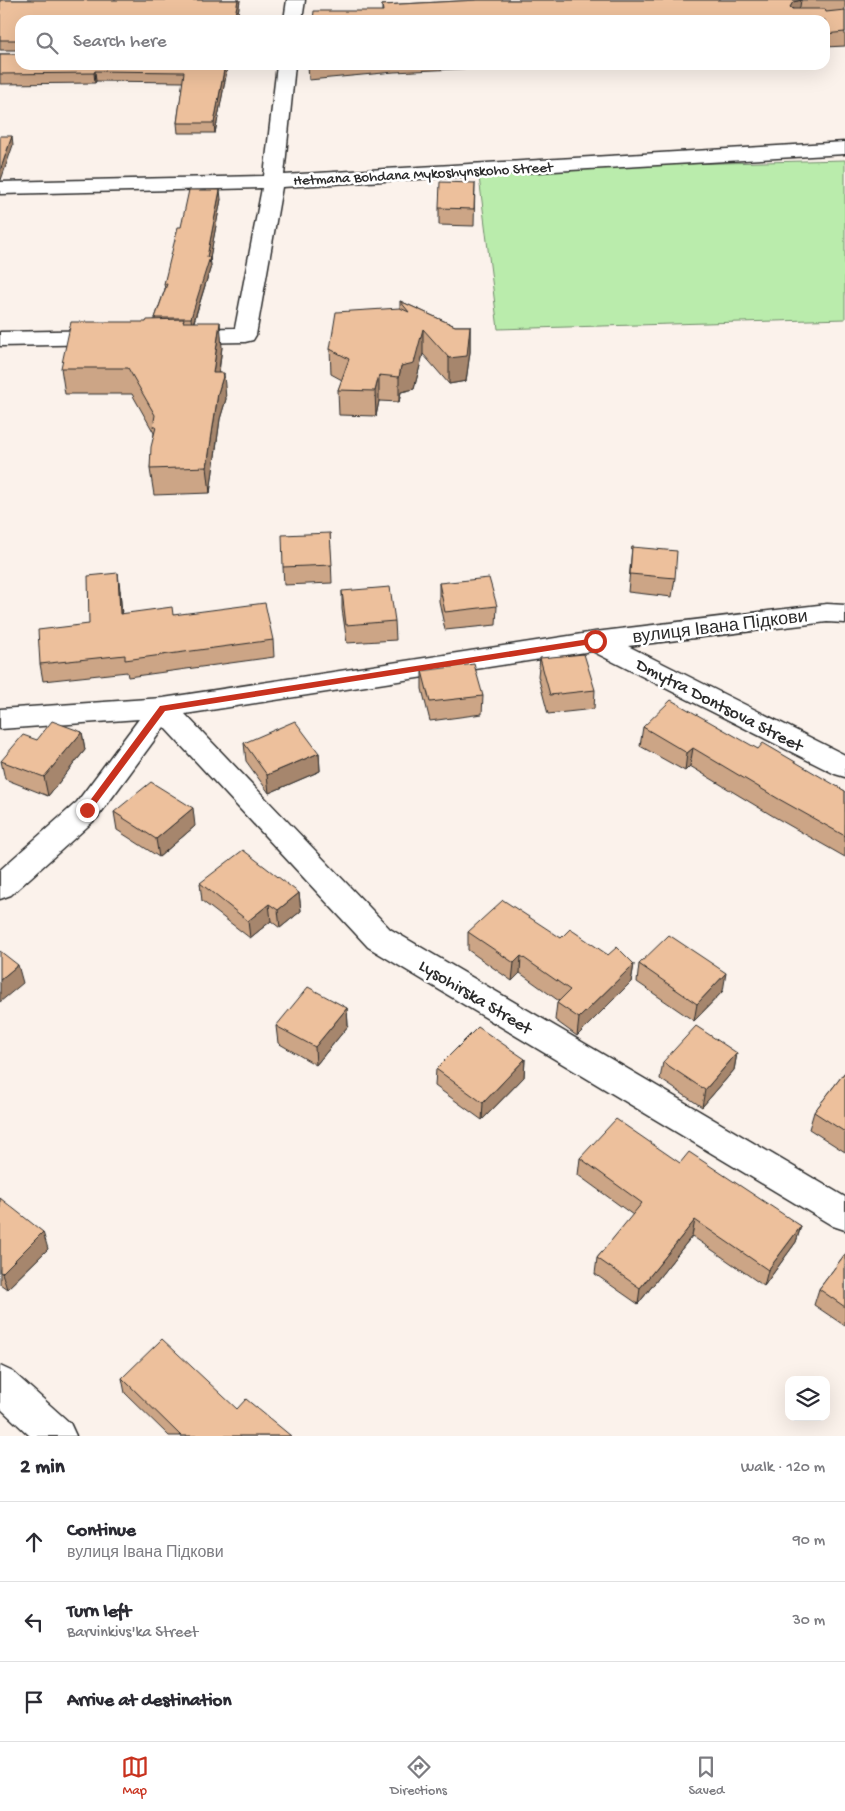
<!DOCTYPE html>
<meta charset="utf-8">
<style>
:root{--surface:#fff;--page:#f2f2f3;--text:#2b2b33;--muted:#7c7c81;--line:#e1e1e2;--accent:#c8321e}
body{margin:0;font-family:"Gochi Hand",sans-serif;background:var(--page);color:var(--text)}
.controls{position:absolute;right:15px;bottom:15px;display:grid;overflow:hidden;border-radius:10px;box-shadow:0 5px 20px #0002}
.controls button{width:45px;height:45px;display:grid;place-items:center;padding:0;border:0;border-bottom:1px solid var(--line);background:var(--surface);color:var(--text);font:25px sans-serif}
.stop{position:absolute;width:15px;height:15px;margin:-11px;border:4px solid #c8321e;border-radius:50%;background:#fff}
.stop.end{background:#c8321e;border-color:#fff;box-shadow:0 1px 5px #0008}
.list{margin:0;padding:0;list-style:none}
h2{display:flex;justify-content:space-between;align-items:center;height:65px;margin:0;padding:0 20px;font-size:21px}
h2 small{font-size:16px;font-weight:400;color:var(--muted)}
.list li{display:grid;grid-template-columns:32px 1fr auto;gap:15px;align-items:center;box-sizing:border-box;height:80px;padding:0 20px;border-top:1px solid var(--line)}
.list b{display:block;font-size:19px;white-space:nowrap}
.list p{margin:0;font-size:16px;white-space:nowrap;color:var(--muted)}
.list em{font-size:16px;font-style:normal;color:var(--muted)}
.icon{flex:none;width:28px;height:28px;fill:none;stroke:currentColor;stroke-width:2;stroke-linecap:round;stroke-linejoin:round}
.map{position:relative;flex:none;width:845px;height:1436px;overflow:hidden}
.search{position:absolute;background:var(--surface);box-shadow:0 5px 20px #0002;left:15px;right:15px;top:15px;height:55px;display:flex;align-items:center;gap:12px;box-sizing:border-box;padding:0 18px;border-radius:15px;color:var(--muted);font-size:19px}
.sheet{height:305px;background:var(--surface)}
nav{display:flex;justify-content:space-around;align-items:center;box-sizing:border-box;height:70px;border-top:1px solid var(--line);background:var(--surface);font-size:14px;color:var(--muted)}
nav a{display:grid;justify-items:center;gap:2px}
nav .on{color:var(--accent)}
.map>svg:first-child{display:block}
</style>
<div class="map">
<svg width="845" height="1436" viewBox="0 0 845 1436">
<rect width="100%" height="100%" fill="#fbf2eb"/>
<filter id="ink" filterUnits="userSpaceOnUse"><feTurbulence type="fractalNoise" baseFrequency=".02" numOctaves="2"/><feDisplacementMap in="SourceGraphic" scale="10" xChannelSelector="R" yChannelSelector="G"/><feConvolveMatrix kernelMatrix="1 2 1 2 8 2 1 2 1" color-interpolation-filters="sRGB"/></filter>
<g filter="url(#ink)">
<!-- green -->
<polygon fill="#baecac" stroke="#728c6c" points="845,160 845,319 498,329 478,169"/>
<g fill="none" stroke-linecap="round" stroke-linejoin="round">
<defs>
<g id="street">
<polygon points="287,0 305,0 302,20 284,20"/>
<polygon points="277,65 295,65 284,175 845,142 845,154 282,187 256,335 253,340 245,342 184,343 176,341 173,336 176,331 184,329 235,328 262,188 0,194 0,182 264,176"/>
<polygon points="106,330 114,332 117,337 114,342 106,344 0,346 0,332"/>
<polygon points="827,604 845,605 845,623 827,622 628,646 845,755 845,777 835,774 592,651 185,714 390,929 845,1197 845,1230 833,1226 368,947 164,727 97,818 11,895 0,899 0,870 77,802 139,719 0,729 0,709 163,698 595,632"/>
<polygon points="0,1366 13,1372 70,1423 76,1436 30,1436 0,1408"/>
</g>
</defs>
<!-- street casing -->
<use href="#street" stroke="#2b2b2b" stroke-width="3"/>
<!-- street -->
<use href="#street" fill="#fff" fill-rule="evenodd"/>
</g>
<!-- wall -->
<g fill="#cca586" stroke="#2b2b2b">
<polygon points="0,0 240,0 237,20 20,20 228,65 215,133 178,133 177,123 183,82 96,81 95,83 0,84 0,54 20,54 20,50 0,50"/>
<polygon points="478,0 845,0 845,46 825,47 825,20 382,11 382,5"/>
<polygon points="308,65 519,65 519,66 394,72 309,80"/>
<polygon points="475,183 474,226 439,225 439,208"/>
<polygon points="221,199 210,257 211,266 194,322 222,347 219,373 226,399 220,419 210,493 154,495 150,469 154,433 132,394 65,394 61,368 146,322 155,320 155,318 165,289 164,284 181,227"/>
<polygon points="400,301 455,326 470,326 470,352 466,381 449,384 423,354 414,389 401,392 399,402 379,401 376,416 339,415 338,390 342,380 331,374 330,349 400,308"/>
<polygon points="330,533 332,583 284,585 283,567"/>
<polygon points="632,547 675,578 672,597 628,592"/>
<polygon points="439,583 497,606 496,625 445,630 439,601"/>
<polygon points="120,590 122,614 173,615 273,640 274,657 128,677 127,672 43,681 40,664 89,624"/>
<polygon points="342,591 395,621 396,640 347,643 342,609"/>
<polygon points="540,658 595,690 594,709 548,714 538,676"/>
<polygon points="422,671 483,696 482,714 430,721 422,689"/>
<polygon points="643,727 758,749 845,791 845,857 773,816 690,766 685,771 640,746"/>
<polygon points="82,732 85,750 48,796 5,779 1,761 37,740"/>
<polygon points="244,743 319,753 320,771 269,793 246,761"/>
<polygon points="114,812 195,826 159,857 117,830"/>
<polygon points="200,883 299,893 301,911 280,928 271,921 250,938 202,901"/>
<polygon points="468,932 561,938 634,964 631,982 577,1036 555,1020 557,1003 559,1001 520,973 512,981 468,950"/>
<polygon points="639,964 723,991 694,1021 637,982"/>
<polygon points="347,1008 348,1026 316,1065 278,1043 276,1026"/>
<polygon points="737,1053 734,1070 702,1107 660,1079 663,1062"/>
<polygon points="525,1059 524,1077 482,1120 435,1086 436,1069"/>
<polygon points="845,1072 845,1152 809,1129 814,1112"/>
<polygon points="580,1158 680,1163 801,1226 796,1242 764,1286 692,1236 638,1304 595,1274 597,1258 633,1215 578,1175"/>
<polygon points="0,1198 48,1249 7,1289 0,1284"/>
<polygon points="845,1254 845,1326 814,1305 819,1289"/>
<polygon points="122,1378 237,1409 291,1436 169,1436 125,1393"/>
</g>
<!-- shaded-wall -->
<g fill="#a6866d" stroke="#2b2b2b">
<polygon points="238,0 240,0 237,20 234,20"/>
<polygon points="801,0 799,13 790,7 793,2"/>
<polygon points="225,65 228,65 215,133 214,123"/>
<polygon points="95,71 96,81 95,83 94,73"/>
<polygon points="12,136 13,145 1,180 0,181 0,171"/>
<polygon points="220,190 221,199 209,263 210,257 211,266 192,327 191,318 207,257"/>
<polygon points="220,322 222,347 215,399 213,373"/>
<polygon points="470,326 470,352 466,381 449,384 449,358"/>
<polygon points="423,329 423,354 414,389 401,392 399,402 399,377 401,366"/>
<polygon points="224,373 226,399 220,419 210,493 207,467 218,393"/>
<polygon points="379,375 379,401 376,416 375,391"/>
<polygon points="118,573 120,590 123,632 120,614"/>
<polygon points="82,732 85,750 48,796 44,777"/>
<polygon points="693,748 690,766 685,771 687,753"/>
<polygon points="319,753 320,771 269,793 267,775"/>
<polygon points="193,808 195,826 159,857 156,839"/>
<polygon points="299,893 301,911 280,928 278,910"/>
<polygon points="269,904 271,921 250,938 248,921"/>
<polygon points="521,956 520,973 512,981 514,963"/>
<polygon points="634,964 631,982 577,1036 579,1018"/>
<polygon points="18,965 23,983 0,1002 0,980"/>
<polygon points="726,973 723,991 694,1021 697,1004"/>
<polygon points="347,1008 348,1026 316,1065 315,1047"/>
<polygon points="737,1053 734,1070 702,1107 705,1090"/>
<polygon points="525,1059 524,1077 482,1120 483,1103"/>
<polygon points="695,1220 692,1236 638,1304 640,1288"/>
<polygon points="801,1226 796,1242 764,1286 768,1270"/>
<polygon points="43,1232 48,1249 7,1289 2,1273"/>
</g>
<!-- building -->
<g fill="#edc09c" stroke="#2b2b2b">
<polygon points="0,0 238,0 234,20 20,20 20,65 225,65 214,123 177,123 184,72 95,71 94,73 0,74 0,54 20,54 20,40 0,40"/>
<polygon points="478,0 802,0 793,2 790,7 792,9 825,9 826,12 845,10 845,32 825,34 825,20 313,20 314,11 383,11 382,5"/>
<polygon points="0,136 12,136 0,171"/>
<polygon points="440,182 475,183 474,209 439,208"/>
<polygon points="189,190 220,190 207,257 210,257 191,318 155,318 167,284 164,284 178,227 181,227"/>
<polygon points="400,301 455,326 470,326 467,356 449,358 423,329 414,363 401,366 399,377 379,375 375,391 338,390 349,359 330,349 336,312 400,308 409,312"/>
<polygon points="184,319 183,322 220,322 213,373 224,373 218,393 207,467 150,469 151,447 156,427 153,427 155,415 128,368 61,368 71,322 146,322 147,320"/>
<polygon points="330,533 332,565 283,567 282,535"/>
<polygon points="632,547 677,551 675,578 630,574"/>
<polygon points="118,573 120,614 172,607 173,615 265,603 273,640 125,660 125,655 40,664 38,630 89,624 88,576"/>
<polygon points="489,578 497,606 445,612 439,583"/>
<polygon points="390,587 395,621 346,625 342,591"/>
<polygon points="584,654 595,690 550,695 540,658"/>
<polygon points="474,664 483,696 430,702 422,671"/>
<polygon points="671,700 758,749 763,743 845,791 845,836 777,798 693,748 687,753 643,727"/>
<polygon points="52,721 82,732 44,777 1,761 23,735 37,740"/>
<polygon points="295,721 319,753 267,775 244,743"/>
<polygon points="151,782 193,808 156,839 114,812"/>
<polygon points="243,850 299,893 278,910 269,904 248,921 200,883"/>
<polygon points="503,900 561,938 570,929 608,955 617,947 634,964 579,1018 557,1003 570,990 521,956 514,963 468,932"/>
<polygon points="669,935 726,973 697,1004 639,964"/>
<polygon points="0,951 18,965 0,980"/>
<polygon points="308,987 347,1008 315,1047 276,1026"/>
<polygon points="696,1026 737,1053 705,1090 663,1062"/>
<polygon points="478,1027 525,1059 483,1103 436,1069"/>
<polygon points="845,1072 845,1132 814,1112"/>
<polygon points="616,1119 680,1163 689,1152 801,1226 768,1270 695,1220 640,1288 597,1258 642,1203 580,1158"/>
<polygon points="0,1198 43,1232 2,1273 0,1272"/>
<polygon points="845,1254 845,1307 819,1289"/>
<polygon points="162,1339 237,1409 246,1399 291,1436 181,1436 122,1378"/>
</g>
</g>
<!-- route -->
<polygon fill="#c8321e" points="595,638 599,641 598,643 165,711 90,812 84,812 83,810 160,706"/>
<g text-anchor="middle" stroke-width="5" stroke-linejoin="round" paint-order="stroke">
<!-- far-street labels -->
<g font-size="15" fill="#2b2b2b" stroke="#fff">
<text transform="translate(423 173) rotate(-3)" y="5">Hetmana Bohdana Mykoshynskoho Street</text>
</g>
<!-- street labels -->
<g font-size="18" fill="#2b2b2b" stroke="#fff">
<text transform="translate(720 626) rotate(-7)" y="6">вулиця Івана Підкови</text>
<text transform="translate(720 704) rotate(27)" y="6">Dmytra Dontsova Street</text>
<text transform="translate(476 996) rotate(31)" y="6">Lysohirska Street</text>
</g>
</g>
</svg>
<div class="controls">
<button><svg class="icon" aria-label="layers" viewBox="0 0 24 24"><path d="M12 4l9 5-9 5-9-5zM3 14l9 5 9-5"/></svg></button>
</div>
<div class="stop" style="left:595px;top:641px"></div>
<div class="stop end" style="left:87px;top:810px"></div>
<div class="search"><svg class="icon" aria-label="search" viewBox="0 0 24 24"><circle cx="10" cy="10" r="6"/><path d="M15 15l6 6"/></svg>Search here</div>
</div>
<section class="sheet">
<h2>2 min<small>Walk · 120 m</small></h2>
<ul class="list">
<li><svg class="icon" aria-label="ahead" viewBox="0 0 24 24"><path d="M12 20V5M6 11l6-6 6 6"/></svg><div><b>Continue</b><p>вулиця Івана Підкови</p></div><em>90 m</em></li>
<li><svg class="icon" aria-label="left" viewBox="0 0 24 24"><path d="M17 20v-9H6M10 6l-5 5 5 5"/></svg><div><b>Turn left</b><p>Barvinkivs'ka Street</p></div><em>30 m</em></li>
<li><svg class="icon" aria-label="arrive" viewBox="0 0 24 24"><path d="M6 21V4h12l-3 4 3 4H6"/></svg><div><b>Arrive at destination</b></div></li>
</ul>
</section>
<nav>
<a class="on"><svg class="icon" aria-label="map" viewBox="0 0 24 24"><path d="M3 6l6-2 6 2 6-2v14l-6 2-6-2-6 2zM9 4v14M15 6v14"/></svg>Map</a>
<a><svg class="icon" aria-label="directions" viewBox="0 0 24 24"><path d="M12 3l9 9-9 9-9-9zM9 14v-3h6M13 9l2 2-2 2"/></svg>Directions</a>
<a><svg class="icon" aria-label="saved" viewBox="0 0 24 24"><path d="M7 4h10v16l-5-4-5 4z"/></svg>Saved</a>
</nav>
